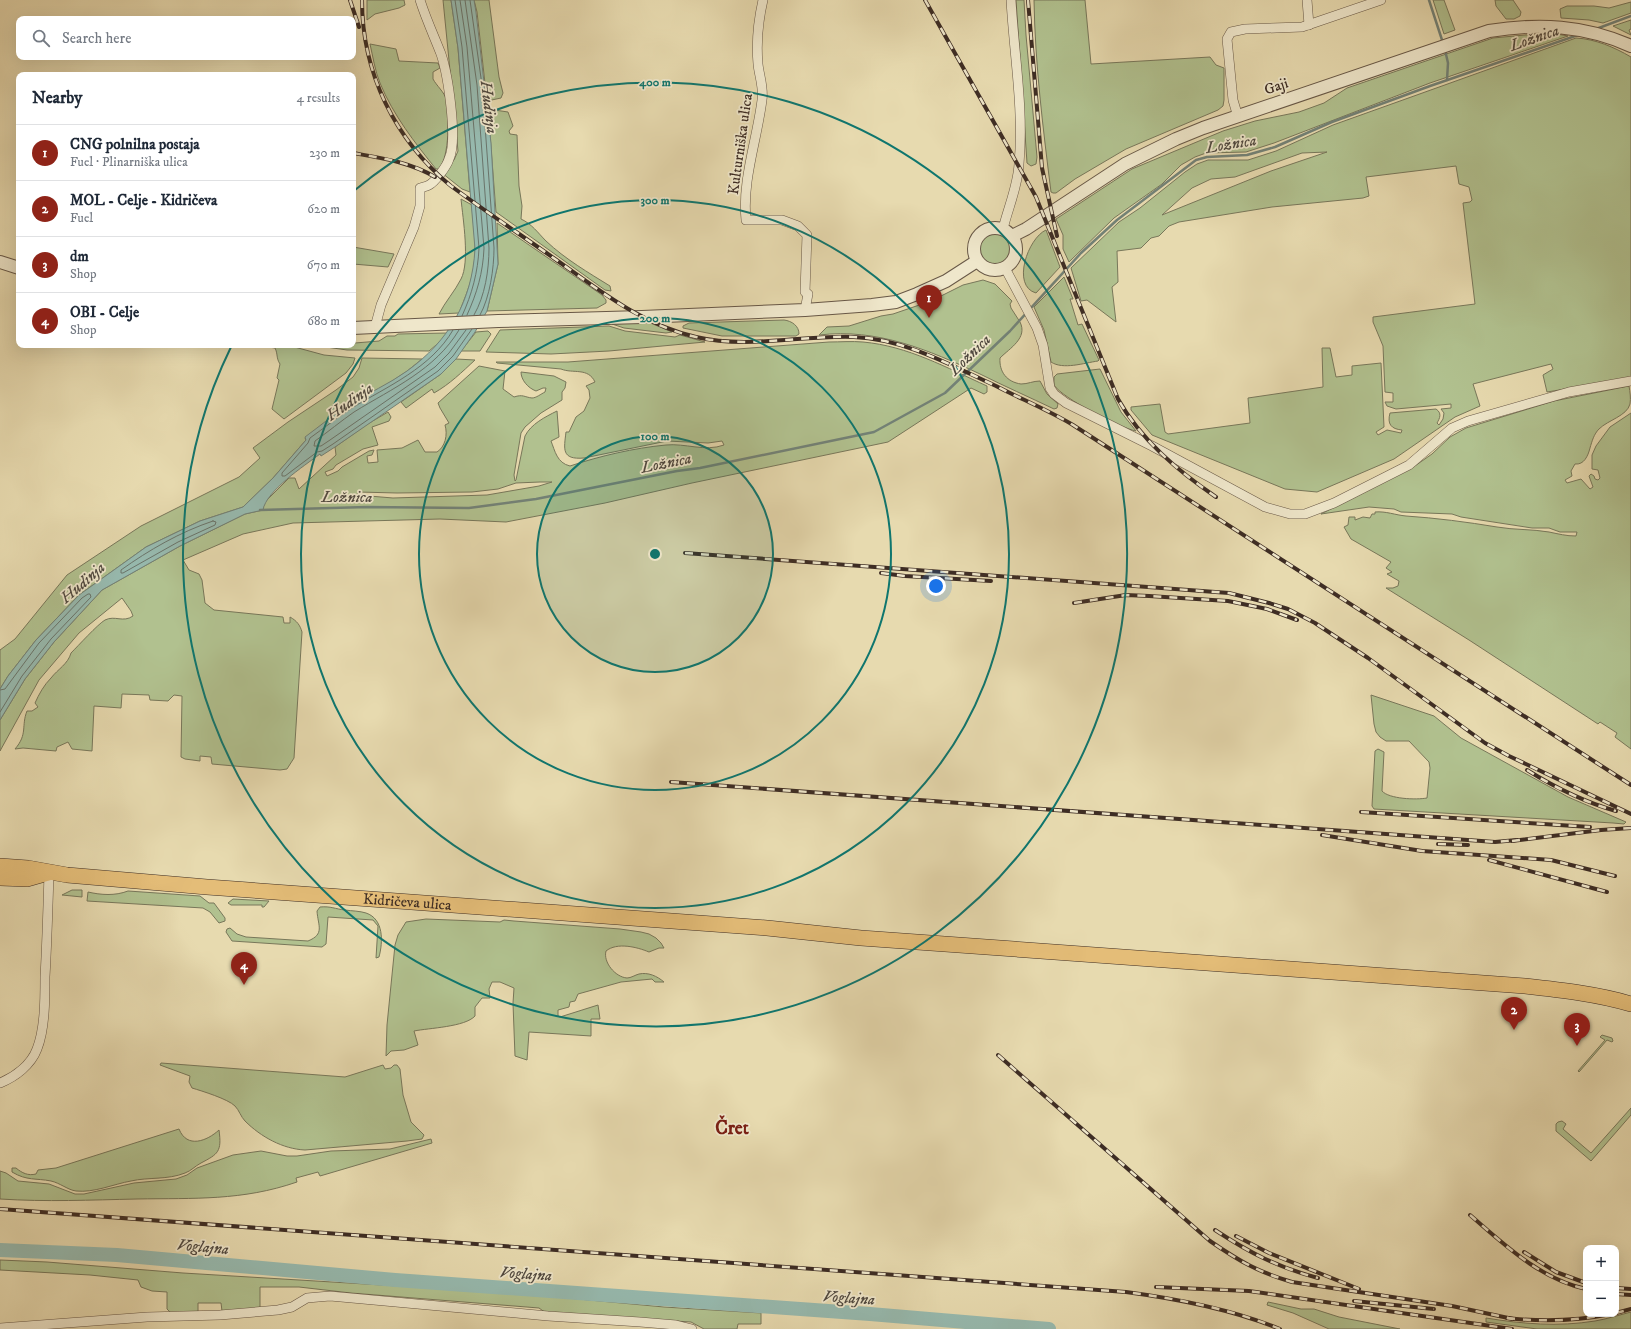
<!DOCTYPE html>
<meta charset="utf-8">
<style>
:root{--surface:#fff;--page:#f6f6f7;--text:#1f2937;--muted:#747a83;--line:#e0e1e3;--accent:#8f2418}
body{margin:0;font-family:"IM FELL DW Pica",serif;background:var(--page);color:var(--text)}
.controls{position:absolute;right:12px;bottom:12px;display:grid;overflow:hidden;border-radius:8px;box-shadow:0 4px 16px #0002}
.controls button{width:36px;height:36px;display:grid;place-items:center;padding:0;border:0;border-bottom:1px solid var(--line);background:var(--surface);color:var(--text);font:20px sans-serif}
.you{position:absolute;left:936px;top:586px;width:14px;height:14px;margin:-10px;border:3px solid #fff;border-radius:50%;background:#1a73e8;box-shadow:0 0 0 6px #1a73e833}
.badge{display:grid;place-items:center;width:26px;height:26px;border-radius:50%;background:var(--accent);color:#fff;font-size:13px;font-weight:700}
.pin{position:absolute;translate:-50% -33px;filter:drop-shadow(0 1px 2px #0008)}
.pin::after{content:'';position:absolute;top:21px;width:14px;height:12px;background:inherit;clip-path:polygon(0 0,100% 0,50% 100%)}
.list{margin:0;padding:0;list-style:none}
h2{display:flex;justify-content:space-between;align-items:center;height:52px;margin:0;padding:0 16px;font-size:17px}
h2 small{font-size:13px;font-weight:400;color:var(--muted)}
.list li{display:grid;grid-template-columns:26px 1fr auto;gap:12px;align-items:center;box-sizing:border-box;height:56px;padding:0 16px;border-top:1px solid var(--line)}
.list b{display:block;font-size:15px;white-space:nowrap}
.list p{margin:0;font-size:13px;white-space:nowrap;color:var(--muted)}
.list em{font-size:13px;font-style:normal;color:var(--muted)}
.icon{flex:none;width:22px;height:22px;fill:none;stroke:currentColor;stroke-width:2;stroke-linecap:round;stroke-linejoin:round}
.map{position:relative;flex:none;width:1631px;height:1329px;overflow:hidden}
.search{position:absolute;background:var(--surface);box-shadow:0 4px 16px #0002;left:16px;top:16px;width:340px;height:44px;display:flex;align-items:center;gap:10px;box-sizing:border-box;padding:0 14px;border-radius:8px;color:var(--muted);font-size:15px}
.panel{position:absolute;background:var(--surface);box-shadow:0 4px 16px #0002;left:16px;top:72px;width:340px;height:276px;border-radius:8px}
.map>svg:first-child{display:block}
</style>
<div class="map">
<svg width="1631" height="1329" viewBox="0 0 1631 1329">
<rect width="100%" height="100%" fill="#e7daaf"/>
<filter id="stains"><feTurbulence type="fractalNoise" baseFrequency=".005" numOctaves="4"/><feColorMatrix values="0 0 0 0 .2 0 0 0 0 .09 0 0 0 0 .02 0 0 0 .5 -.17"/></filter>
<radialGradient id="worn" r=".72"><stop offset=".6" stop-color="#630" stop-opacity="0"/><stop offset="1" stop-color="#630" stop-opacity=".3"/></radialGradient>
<!-- green -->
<g fill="#b1c18f" stroke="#78775a" fill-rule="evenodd">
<polygon points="367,0 404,0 405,5 399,8 375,14 367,20"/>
<polygon points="443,0 451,0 458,48 470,192 462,189 442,173 454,160 458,151"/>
<polygon points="474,0 489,0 499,77 503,93 501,98 487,101 477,12"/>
<polygon points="1016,0 1024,0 1026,35 1037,157 1036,164 1031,166 1027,163"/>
<path d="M1034,0H1085L1091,64L1210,57L1216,65L1224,68V100L1223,106L1218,110L1126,149L1075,179L1056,193H1053L1051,192C1043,128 1035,64 1034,0Z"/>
<polygon points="1433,0 1444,0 1455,30 1444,34"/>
<polygon points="1495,0 1513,0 1521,12 1520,16 1514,19 1506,19 1496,6"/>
<polygon points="1631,2 1631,13 1603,23 1589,20 1561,18 1560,9 1567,6 1594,6 1609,8"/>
<polygon points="1631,20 1631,29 1629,30 1631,35 1613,26"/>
<polygon points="1557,34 1568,36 1430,83 1274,143 1246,152 1206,153 1195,157 1181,165 1162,184 1114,218 1069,262 1063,249 1063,235 1056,219 1132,169 1223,131 1255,121 1299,112 1324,103 1347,88 1493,38 1525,35"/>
<path d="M1576,38C1595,39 1614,47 1631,57V378L1547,392L1543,375L1553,369L1551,364L1473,384L1480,406L1455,417L1394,459L1317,492L1285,489L1152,435L1131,410V407L1160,404L1165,432L1168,434L1250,423L1248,398L1323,387L1322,348H1330L1336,377L1352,375V366L1381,363L1384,427L1376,432L1378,435L1387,430L1401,433L1402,430C1391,429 1387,424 1390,413L1436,409C1442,413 1440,418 1437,423L1439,425L1443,419L1444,413L1441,409L1451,408V404L1396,409L1387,406L1385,402H1393V393L1385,392L1383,346L1373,322V317L1475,304L1463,203L1470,202L1472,200L1469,187L1459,184L1456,166L1366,177L1369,196L1363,198L1272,207L1179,222L1169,226L1159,236L1151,238L1141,248L1117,251L1118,282L1112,287L1116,322L1087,300L1081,301L1071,268L1119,222L1140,208L1185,172L1197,164L1208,160H1248L1276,151L1333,125ZM1327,152L1271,171L1162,215L1192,188L1211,179L1235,177L1302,153Z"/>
<path d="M370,44L396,49L399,61L438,63L440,68L433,72V79C436,85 445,93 446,99C449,116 450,155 439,169H436C415,143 393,115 380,83C375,71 373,57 370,44Z"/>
<path d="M488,109L508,112L513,126L509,131L510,134L517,135L519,186L522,206L521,219C532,224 538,233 546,241C565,259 589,273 610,286L611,291L605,290L496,212Z"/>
<path d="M461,199L472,205C473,225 477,245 474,265C472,282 465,297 459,313L439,314C445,302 455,291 461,279C470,262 463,219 461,199Z"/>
<polygon points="497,223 602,295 606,300 606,303 597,308 487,311 498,264"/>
<path d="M1046,230L1060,267L1036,293C1011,286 1028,238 1046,230Z"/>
<circle cx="995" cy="249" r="16"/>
<polygon points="353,247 394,254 388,267 353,264"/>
<path d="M1064,277L1073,299H1070L1078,325L1082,324L1099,360L1098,361C1084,363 1063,370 1051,362L1044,330L1034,307Z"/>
<path d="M983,280L995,284L1012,301L1010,304L1011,308C1014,313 1017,317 1020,322C1028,338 1010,348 1000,358C999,372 1007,382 1021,384C1028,384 1033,381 1040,381L1047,394L1058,404L1057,408L1054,409C1029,397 1004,386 980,374C929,350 877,328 819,335L827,327L849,326L881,316L893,314L931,301L963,285Z"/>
<path d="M784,320C792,321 799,326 799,334L796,336H722L683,328V326L689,323Z"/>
<polygon points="648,322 672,332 666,333 624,328 612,324"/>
<polygon points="609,326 625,331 675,337 680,335 705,342 609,351 551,354 486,352 500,330"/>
<polygon points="488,331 491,334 480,351 461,351 476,332"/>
<polygon points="447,333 442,340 429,351 347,350 312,345 353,345 353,341 355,343 379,341 387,336 395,336 398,334"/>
<path d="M829,342C840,342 852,341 863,342C908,346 947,368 987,386V392L984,394L971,388L888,442L692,483L605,503L506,522L440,519L293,523L243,534L183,560L189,570L199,574L202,580L205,603L214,610L283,617L284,623H290V617C297,621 300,625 302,632L294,758L287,769L280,770L212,764L211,757L200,756V761L185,759L181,757L182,696L174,695L168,701L150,700L149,695L122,694L121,708L94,706L92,751L72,749L68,742L57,747L56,751L23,748L15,749C28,734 21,726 27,711H32L38,707L35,703C39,694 44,685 51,678C58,669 68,664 71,653C78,646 98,624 105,620C115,615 123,623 133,616L131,611L122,598L79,633L39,680L0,751V720L25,679L54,642L102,590L180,546L245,514L263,510L264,503L289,478H295L299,489L336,455L335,447L366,425L388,412L391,417L389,421L372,427L378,445L363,449L336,465L333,469L325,472L327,476L338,471L342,467L369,451L374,450L372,455L367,456L368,463L378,462L377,450L402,448L418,440L425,452H437C445,447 448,435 445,425L449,423L440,408L438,403L479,366L505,371L503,389L514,397C523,394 524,397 532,398C536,398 541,394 545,392L546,388H543L536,391C528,388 521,380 521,372L554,376L566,382L565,388L562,392V400L541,413L525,427L521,433L514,475L515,481L516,480L525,436C531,424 545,417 557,411L559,437L551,441C555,451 557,463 570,466C600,456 634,448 666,445C685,443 705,452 724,445L722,441L708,443L667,441L584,458C561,460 564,449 566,432H569L576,417L584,411L590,398L589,390L586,386L595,382C588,367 573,374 561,369L497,363L496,362H568ZM540,482H552L539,486L487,495L393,498L357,495L358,492L397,493L472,492L498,489L516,483Z"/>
<path d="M255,345H287L324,355L355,358L353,364L346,373L284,419L272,409L279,380L277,378L280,364C276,358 278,354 275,348Z"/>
<polygon points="362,358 422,359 406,372 305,438 306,440 273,478 243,507 200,521 146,547 79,595 36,640 8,676 0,689 0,650 15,639 67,575 141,526 239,477 260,458 253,448 288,422 336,390 353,377 359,368"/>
<path d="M456,359L475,360C462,372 450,384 434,393L432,389L406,408L401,402L441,374Z"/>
<path d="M1100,369L1121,412L1136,431C1120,428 1062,398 1054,385V377L1057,374Z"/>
<path d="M1629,386C1630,392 1631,398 1630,404C1627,416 1608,420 1599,429C1594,434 1592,441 1590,448C1588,456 1584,465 1575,464L1571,471L1572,476L1565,480L1567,483L1581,479L1590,489L1593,487L1589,476L1591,474L1594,476L1595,479L1598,480L1600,478L1598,470L1592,469V455L1596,446L1610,427L1631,413V749L1615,737L1617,733L1600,722L1598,724L1469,640L1386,588H1393L1398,586L1399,581L1387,574L1392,572L1386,568L1391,562L1351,539L1344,527L1348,525L1349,517H1355V520L1363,517L1370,518L1372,514H1375V512C1386,511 1395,515 1406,516C1436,518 1467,522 1497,527C1514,530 1532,529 1549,532C1559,534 1566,536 1576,536L1577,532H1560L1549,528H1532L1461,517L1452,514L1401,512L1394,509L1369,507L1321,514L1412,468L1432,454L1450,437L1466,428L1554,401Z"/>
<path d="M1371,695L1434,716L1461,738L1568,797L1626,822L1624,824L1613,823L1374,809L1372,806L1375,751L1378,749L1384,752L1382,791C1389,799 1416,800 1427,798L1430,768L1429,762L1409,741H1386L1380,737L1376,732L1374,724Z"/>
<polygon points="72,890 82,890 82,897 62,895"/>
<path d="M128,891L200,896L209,903H214L225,918V921L219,923L210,912L203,908L87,901L88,892C101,895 115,896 128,891Z"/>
<polygon points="233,899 269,901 264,907 262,907 262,905 231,905 228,903"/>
<path d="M320,907C331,906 335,909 345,910C352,911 360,911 366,913C384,919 383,942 379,957L376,958L378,926L373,920L328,917L326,944L322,947L232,941L226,932L227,929L230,928L237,934L246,937L308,941C325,934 318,926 317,911Z"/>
<path d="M426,919L500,922L504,920L514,921L620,929L641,932L649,934L656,938L661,943L664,948H659L649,952C637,947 617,942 606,951C603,962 615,977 627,978C631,978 635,975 639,974C648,972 657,976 664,982H655L652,979L621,982L578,994L575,1001L570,1002L569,1007L558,1010V1016L560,1017L598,1005L600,1019H591V1036L529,1032L527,1060L515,1056L513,1003L514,988L500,982H492L489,989L490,998H482L475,1007V1016C465,1027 429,1028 414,1031L418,1045L404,1050L391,1051L386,1056L387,1025L395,945L398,935L406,922Z"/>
<polygon points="1602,1035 1612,1038 1613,1041 1612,1042 1607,1040 1579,1072 1578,1071 1605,1040 1600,1037"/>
<path d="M161,1063L345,1077L383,1065L385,1069L391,1068L394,1065H397L400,1069L403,1095L411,1122L424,1135L422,1139L407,1141L305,1150C283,1149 261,1137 245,1121C241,1117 239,1110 235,1106C228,1099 202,1091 192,1088L189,1082L190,1076L160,1065Z"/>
<polygon points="1631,1108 1631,1115 1591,1161 1556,1131 1556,1124 1558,1122 1562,1121 1566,1124 1563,1129 1591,1153"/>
<path d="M179,1129C187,1149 207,1141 219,1130C222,1152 218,1154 201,1163C195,1166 191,1171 185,1173C168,1180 148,1177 131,1181C114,1184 94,1193 76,1191C68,1190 60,1183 51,1181C36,1178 27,1181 12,1172V1168H16C22,1173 28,1176 36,1174L38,1170L56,1168Z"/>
<path d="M431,1139L432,1143L320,1176L318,1172L296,1178L297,1182C242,1201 194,1198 137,1199C91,1200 46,1202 0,1199V1171L6,1173L18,1181L49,1184L75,1194H84L134,1183L176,1179L187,1175L197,1168L233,1155L261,1151L287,1156H297L331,1151L390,1149Z"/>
<polygon points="0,1260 47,1262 183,1273 514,1293 664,1307 761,1313 761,1324 738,1324 737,1329 704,1329 691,1322 546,1313 539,1308 351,1293 299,1287 260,1287 260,1308 222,1311 221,1303 198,1303 198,1312 172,1314 167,1309 167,1292 152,1291 141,1287 138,1280 90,1275 0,1270"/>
<polygon points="1268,1302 1301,1309 1314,1309 1339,1317 1400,1329 1329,1329 1293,1313 1267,1305"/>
<path d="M1631,1312V1329H1537L1486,1322V1318C1523,1324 1558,1327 1595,1321C1607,1319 1619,1315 1631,1312Z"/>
</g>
<!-- water -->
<path fill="#97baaf" stroke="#738277" d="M451,0H474L476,12L491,143L498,264L487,311L475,332L456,359L441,374L335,447L321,456L320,454C304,466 266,491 263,510L245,514L180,546L102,590L54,642L25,679L0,720V689L8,676L36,640L79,595L146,547L200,521L243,507L273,478L306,440L305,437C320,426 334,414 349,405C368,393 389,384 407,371C449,341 472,301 475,249L458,48Z"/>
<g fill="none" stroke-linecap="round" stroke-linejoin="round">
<!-- shore -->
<g stroke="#6a746a" stroke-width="1">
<path d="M455,0L462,47L479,248C478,272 472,294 462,316"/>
<path d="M460,0L467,47L484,248C483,273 477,293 467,315"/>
<path d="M465,0L477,85L489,248C489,270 485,296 474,315"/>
<path d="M470,0L482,85L494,248C494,268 490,297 480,315"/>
<path d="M453,330C431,368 388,386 352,408C338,417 324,428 310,438L308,443L282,473V476H285L317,452L322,451L333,444L438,371L453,356L472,329"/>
<path d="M459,330C435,370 393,388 354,412C341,421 328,432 315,441L314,446H321L330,440L435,367L449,353L466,330"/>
<path d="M213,521L216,522L215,525L178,542L123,573H121V570C149,550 180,532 213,521Z"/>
<polyline points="0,690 5,689 39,643 82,598 88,594 90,594 91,597 51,639 22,676 0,712"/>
</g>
<!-- stream -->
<g stroke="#738277" stroke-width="2.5">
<polyline points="1429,0 1443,43"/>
<polyline points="1596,29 1631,16"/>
<polyline points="1445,50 1448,63 1447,80"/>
<polyline points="260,510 367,507 469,508 536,499 677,471 700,468 874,432 945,393 1010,331 1081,253 1117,220 1196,160 1207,157 1247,155 1275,147 1332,122 1430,86 1578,35"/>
</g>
<!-- river -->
<polyline stroke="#97baaf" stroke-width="14" points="0,1250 117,1255 395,1280 870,1314 1049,1329"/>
<defs>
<g id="minor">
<path d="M763,0C758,22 756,42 758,64C759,75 764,88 762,100C757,140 742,180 746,220H782L798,226L807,235L805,292L808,294L805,310"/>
<polyline points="1307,0 1309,25"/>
<polyline points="1238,117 1233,100 1227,39 1231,32 1245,29 1302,27 1381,0"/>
<path d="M1003,229C1008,208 1018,186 1019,164C1024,110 1014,54 1011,0"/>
<polyline points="1005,268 1037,328 1043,345 1050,388 1054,394 1066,403 1152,446 1265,507 1290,514 1305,514 1334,503 1409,465 1452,428 1468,421 1569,392 1631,381"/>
<path d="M375,327L381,305L414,227L420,206V188C422,187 426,187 429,185C435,182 447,166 449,159C458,140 448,75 441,54C434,36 426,19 420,0"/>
<path d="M0,1083C15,1077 31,1065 37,1049C45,1029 45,999 45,977C47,942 48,907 49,873"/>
<polyline points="0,1328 147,1317 220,1315 278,1310 292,1307 307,1298 330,1296 548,1316 640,1322 676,1325 692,1329"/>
</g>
<g id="tertiary">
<circle cx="995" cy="249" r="21"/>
<path d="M1012,236L1026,229L1125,164L1176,139L1203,128L1489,31C1539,23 1584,25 1631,46"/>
<polyline points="0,262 19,268"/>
<polyline points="353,328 498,321 642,317 805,310 872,305 896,302 917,294 946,281 977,261"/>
</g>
<g id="primary">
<path id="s1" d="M0,866L28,868L67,875L207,887L767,928L861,938L1525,986C1561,990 1597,994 1631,1004"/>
<polyline points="0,878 27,879 48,873"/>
</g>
</defs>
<!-- minor casing -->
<use href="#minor" stroke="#685847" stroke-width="10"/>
<!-- tertiary casing -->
<use href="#tertiary" stroke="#685847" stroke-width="14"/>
<!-- primary casing -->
<use href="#primary" stroke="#3e2d24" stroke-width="16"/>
<!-- minor -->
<use href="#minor" stroke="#efe7cb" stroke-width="9"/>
<!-- tertiary -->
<use href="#tertiary" stroke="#efe7cb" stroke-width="12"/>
<!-- primary -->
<use href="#primary" stroke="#e4bd78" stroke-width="15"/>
<defs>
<g id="rail">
<polyline points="350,0 359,27"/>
<path d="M362,0C362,73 395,140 451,186C485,211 521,235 555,259C599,290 642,325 696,337C748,349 801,335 854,337C905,339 950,365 996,386C1021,399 1048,410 1073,425L1631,785"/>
<path d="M925,0L1036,197L1118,399C1141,440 1178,471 1216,497"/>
<polyline points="1028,0 1042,168 1057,236"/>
<path d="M353,153C381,158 410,162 435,177"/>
<polyline points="685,553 1229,593 1269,603 1288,609 1315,623 1368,658 1485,743 1509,756 1631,814"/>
<polyline points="881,573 905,576 991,581"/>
<polyline points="1074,603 1126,595 1149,596 1228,601 1267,609 1297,620"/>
<path d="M1527,770C1556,788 1584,802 1616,811"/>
<polyline points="671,782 1495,842 1517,840"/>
<polyline points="1361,812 1590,827"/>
<polyline points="1322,835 1422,851 1551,860 1615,876"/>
<polyline points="1512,841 1601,830 1631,828"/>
<polyline points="1438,844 1468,845"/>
<polyline points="1489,860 1607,892"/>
<path d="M998,1055L1210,1241C1239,1261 1258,1272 1292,1282L1452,1306L1513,1319"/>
<path d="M0,1209L1126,1292C1179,1299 1231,1309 1280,1329"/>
<path d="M1470,1215C1505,1245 1540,1279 1586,1289"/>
<path d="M1215,1230C1250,1253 1277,1267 1318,1278"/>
<polyline points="1236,1236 1269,1253 1359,1289"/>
<polyline points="1524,1252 1556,1272 1586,1283"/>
<polyline points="1156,1287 1249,1291 1512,1329"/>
<polyline points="1616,1288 1631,1289"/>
<polyline points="1616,1294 1631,1295"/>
<polyline points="1354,1301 1434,1309"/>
<polyline points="1616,1313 1631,1309"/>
<path d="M1507,1318C1542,1322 1576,1321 1611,1314"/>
</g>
</defs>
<!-- rail casing -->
<use href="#rail" stroke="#3e2d24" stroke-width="4"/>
<!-- rail -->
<use href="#rail" stroke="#efe7cb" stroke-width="2.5" stroke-dasharray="8" stroke-linecap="butt"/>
</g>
<!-- distance rings -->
<circle cx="655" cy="554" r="118" fill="#0f766e" fill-opacity=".12"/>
<g fill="none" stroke="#0f766e" stroke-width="2">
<circle cx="655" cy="554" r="118"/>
<circle cx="655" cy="554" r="236"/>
<circle cx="655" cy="554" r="354"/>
<path d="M355 190A472 472 0 1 1 231 347"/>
</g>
<g text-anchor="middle" stroke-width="3.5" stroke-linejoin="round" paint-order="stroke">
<!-- street labels -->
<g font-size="15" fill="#3e2d24" stroke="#efe7cb">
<text transform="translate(1276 86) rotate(-19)" y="5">Gaji</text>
<text transform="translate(740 144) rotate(-82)" y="5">Kulturniška ulica</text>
<text dy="5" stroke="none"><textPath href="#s1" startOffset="409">Kidričeva ulica</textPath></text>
</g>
<!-- water labels -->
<g font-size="16" font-style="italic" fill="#504940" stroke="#efe7cb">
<text transform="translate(1534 37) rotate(-19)" y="6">Ložnica</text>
<text transform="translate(490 107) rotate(83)" y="6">Hudinja</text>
<text transform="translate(1231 143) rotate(-9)" y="6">Ložnica</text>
<text transform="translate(969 354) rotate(-44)" y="6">Ložnica</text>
<text transform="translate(349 401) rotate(-35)" y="6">Hudinja</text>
<text transform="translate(666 462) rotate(-11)" y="6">Ložnica</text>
<text x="347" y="502">Ložnica</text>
<text transform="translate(82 582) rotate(-41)" y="6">Hudinja</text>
<text transform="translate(203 1246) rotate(5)" y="6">Voglajna</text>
<text transform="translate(526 1273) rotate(4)" y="6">Voglajna</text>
<text transform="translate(849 1297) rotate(4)" y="6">Voglajna</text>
</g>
<!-- district labels -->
<g font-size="19" font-weight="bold" fill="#7a1f14" stroke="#efe7cb">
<text x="732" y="1134">Čret</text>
</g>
</g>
<circle cx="655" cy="554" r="6" fill="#0f766e" stroke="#efe7cb" stroke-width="2"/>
<g font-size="12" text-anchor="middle" font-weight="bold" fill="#0f766e" stroke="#efe7cb" stroke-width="3.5" stroke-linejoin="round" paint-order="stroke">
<text x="655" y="86">400 m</text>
<text x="655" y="204">300 m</text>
<text x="655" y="322">200 m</text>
<text x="655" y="440">100 m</text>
</g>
<rect width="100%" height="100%" filter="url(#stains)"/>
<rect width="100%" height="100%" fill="url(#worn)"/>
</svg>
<div class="controls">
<button>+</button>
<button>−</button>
</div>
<div class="you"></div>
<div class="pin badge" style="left:929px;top:318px">1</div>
<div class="pin badge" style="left:1514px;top:1030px">2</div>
<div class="pin badge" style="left:1577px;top:1046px">3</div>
<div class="pin badge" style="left:244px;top:985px">4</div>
<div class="search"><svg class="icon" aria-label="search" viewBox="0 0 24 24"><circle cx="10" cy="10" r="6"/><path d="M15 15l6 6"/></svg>Search here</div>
<section class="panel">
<h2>Nearby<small>4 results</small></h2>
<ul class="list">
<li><span class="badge">1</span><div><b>CNG polnilna postaja</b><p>Fuel · Plinarniška ulica</p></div><em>230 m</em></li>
<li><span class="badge">2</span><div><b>MOL - Celje - Kidričeva</b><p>Fuel</p></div><em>620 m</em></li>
<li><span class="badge">3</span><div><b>dm</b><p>Shop</p></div><em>670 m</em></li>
<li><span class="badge">4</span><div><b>OBI - Celje</b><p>Shop</p></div><em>680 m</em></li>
</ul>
</section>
</div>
